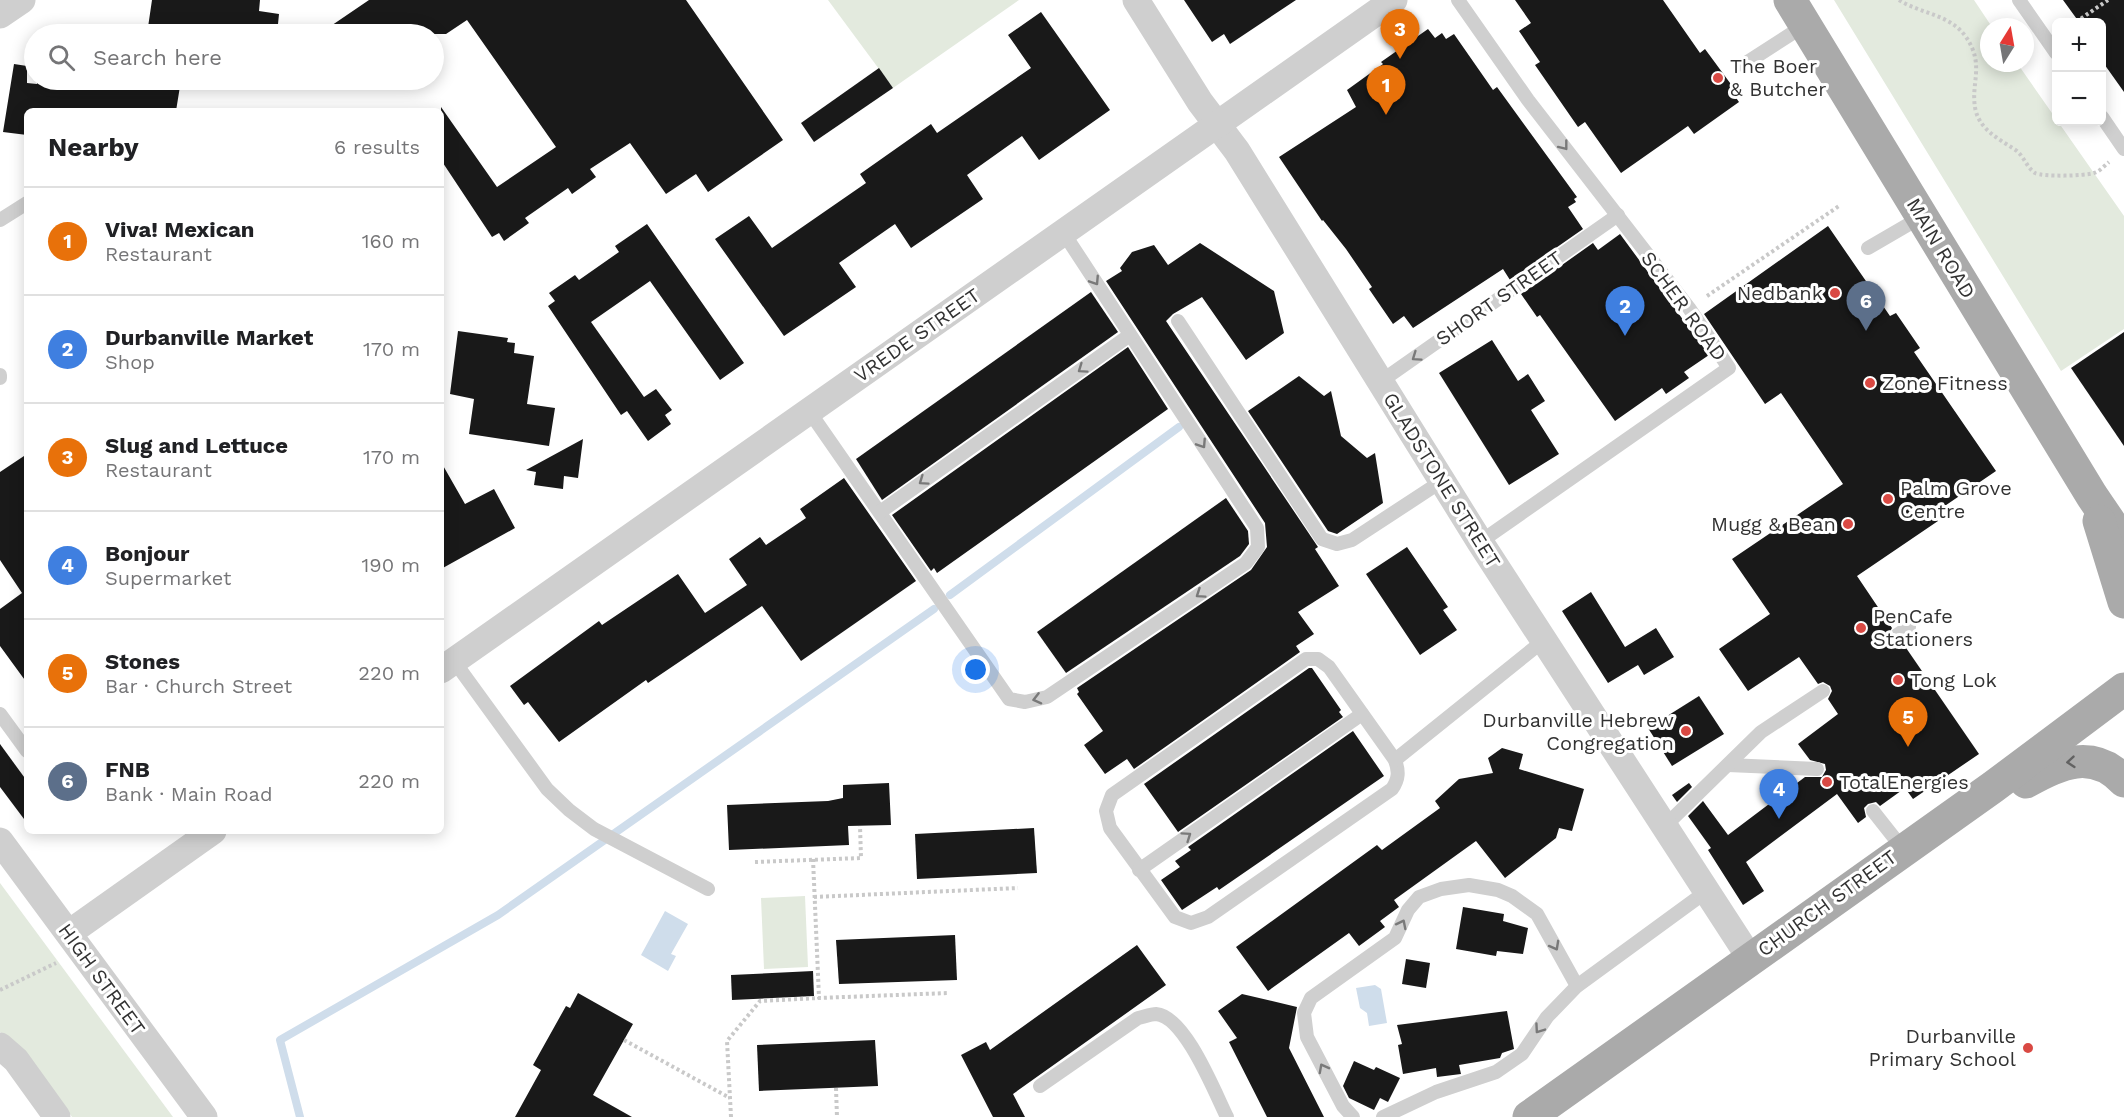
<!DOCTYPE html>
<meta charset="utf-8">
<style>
:root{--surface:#fff;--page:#f2f2f2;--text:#202124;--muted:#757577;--line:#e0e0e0;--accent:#d93025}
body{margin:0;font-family:"Work Sans",sans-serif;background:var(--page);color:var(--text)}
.controls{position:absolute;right:18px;top:18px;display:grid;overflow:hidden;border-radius:9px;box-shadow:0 3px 15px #0003}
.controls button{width:54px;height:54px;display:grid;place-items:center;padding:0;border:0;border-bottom:2px solid var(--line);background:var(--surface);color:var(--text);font:30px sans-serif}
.compass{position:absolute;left:1980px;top:18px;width:54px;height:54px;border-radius:50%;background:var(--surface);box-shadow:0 3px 15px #0003;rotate:11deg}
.you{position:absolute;left:976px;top:670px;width:21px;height:21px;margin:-15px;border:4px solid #fff;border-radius:50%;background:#1a73e8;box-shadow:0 0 0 9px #1a73e833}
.badge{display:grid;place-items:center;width:39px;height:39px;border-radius:50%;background:var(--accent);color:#fff;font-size:20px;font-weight:700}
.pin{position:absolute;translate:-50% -50px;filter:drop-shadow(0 2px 3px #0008)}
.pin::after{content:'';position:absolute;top:32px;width:21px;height:18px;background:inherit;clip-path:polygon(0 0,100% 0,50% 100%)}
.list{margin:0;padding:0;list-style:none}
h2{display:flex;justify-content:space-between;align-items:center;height:78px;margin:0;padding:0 24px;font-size:26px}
h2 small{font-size:20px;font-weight:400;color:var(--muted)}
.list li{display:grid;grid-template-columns:39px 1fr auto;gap:18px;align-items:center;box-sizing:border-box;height:108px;padding:0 24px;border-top:2px solid var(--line)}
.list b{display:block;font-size:22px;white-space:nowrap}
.list p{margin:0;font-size:20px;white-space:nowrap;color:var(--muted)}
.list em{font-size:20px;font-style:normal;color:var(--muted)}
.icon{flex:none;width:33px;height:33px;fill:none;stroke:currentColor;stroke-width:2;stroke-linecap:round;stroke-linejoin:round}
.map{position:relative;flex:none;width:2124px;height:1117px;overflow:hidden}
.search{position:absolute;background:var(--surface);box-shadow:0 3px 15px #0003;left:24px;top:24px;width:420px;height:66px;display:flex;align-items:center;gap:15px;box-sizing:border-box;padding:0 21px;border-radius:33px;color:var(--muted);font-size:22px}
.panel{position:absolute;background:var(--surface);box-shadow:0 3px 15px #0003;left:24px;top:108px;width:420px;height:726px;border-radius:9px}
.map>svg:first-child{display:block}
</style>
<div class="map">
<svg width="2124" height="1117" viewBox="0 0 2124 1117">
<rect width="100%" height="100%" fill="#fff"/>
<!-- green -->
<g fill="#e3eade">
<polygon points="828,0 1019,0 893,88"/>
<polygon points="1834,0 1974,0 1992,27 1989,27 1989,63 2017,63 2124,216 2124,329 2061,371"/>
<polygon points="0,883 173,1117 72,1117 24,1050 0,1032"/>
<polygon points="805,896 808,967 764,969 761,898"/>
</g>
<!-- water -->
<g fill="#cfddeb">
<polygon points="665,911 688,924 671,954 676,956 668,971 641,955"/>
<polygon points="1375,985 1381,989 1387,1023 1369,1026 1367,1013 1360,1008 1356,988"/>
</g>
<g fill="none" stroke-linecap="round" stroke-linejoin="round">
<!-- stream -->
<g stroke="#cfddeb" stroke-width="8">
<polyline points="950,595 1179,427"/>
<polyline points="300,1117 280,1040 498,915 934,609"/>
</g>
</g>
<!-- building -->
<g fill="#191919">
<polygon points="152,0 260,0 259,11 279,14 277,34 147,34"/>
<polygon points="369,0 686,0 783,140 708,192 696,174 666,194 630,143 590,169 596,177 572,194 568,188 525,218 529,223 504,241 499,233 492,237 441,160 441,107 497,187 556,147 467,20 446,34 319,34"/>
<polygon points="1184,0 1296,0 1230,44 1224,34 1212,42"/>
<polygon points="1515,0 1663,0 1700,53 1705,49 1733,87 1730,89 1739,102 1694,134 1688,126 1621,173 1585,122 1578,127 1535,65 1540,62 1519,31 1531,23"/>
<polygon points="2063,0 2124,0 2124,92 2102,61 2102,22 2079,22"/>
<polygon points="1041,12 1110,110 1039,160 1022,136 967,175 983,199 911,248 895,224 839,263 856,287 784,336 715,239 749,216 772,248 866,183 860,174 931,124 937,133 1031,68 1008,35"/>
<polygon points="1428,29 1435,38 1442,33 1446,39 1454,34 1493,90 1497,87 1577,197 1574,199 1576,202 1568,207 1583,229 1510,280 1503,269 1413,328 1404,316 1393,324 1369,289 1372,287 1346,249 1323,220 1322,221 1279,157 1356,107 1347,90 1383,64 1381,62"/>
<polygon points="14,64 27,66 27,83 37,84 38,80 181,80 176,111 27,111 27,135 3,132"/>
<polygon points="879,68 893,88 814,142 801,123"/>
<polygon points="647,224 744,363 720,380 650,281 591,322 644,397 656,389 672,410 665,415 671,424 648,441 627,411 621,415 548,306 555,301 549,293 575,275 579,280 619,252 615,246"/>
<polygon points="1828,226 1890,316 1896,313 1920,348 1914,352 1996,471 1933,514 1938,521 1857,576 1892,628 1888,635 1890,640 1897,644 1902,642 1979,754 1913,799 1905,788 1880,806 1876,802 1868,804 1864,808 1866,817 1858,823 1837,794 1746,862 1764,891 1743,905 1708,850 1711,848 1688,816 1703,801 1728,835 1805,777 1822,777 1826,770 1825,764 1810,760 1798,744 1838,714 1828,699 1832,691 1830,686 1823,682 1818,684 1799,657 1748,691 1719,649 1770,614 1732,559 1843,484 1781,393 1765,404 1704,314"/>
<polygon points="1620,234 1709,355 1684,372 1689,378 1666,394 1662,388 1615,421 1540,315 1537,317 1521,294 1593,243 1598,250"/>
<polygon points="1200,243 1274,291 1284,333 1246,360 1202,297 1173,314 1166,321 1318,547 1315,549 1339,586 1298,612 1314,634 1296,646 1300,652 1134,769 1127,759 1105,774 1084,745 1103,731 1077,694 1079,692 1077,688 1251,570 1267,547 1265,523 1106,281 1122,271 1120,268 1132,252 1154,245 1168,265"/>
<polygon points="1091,292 1118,332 882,500 856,459"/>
<polygon points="458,331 508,338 507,342 515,343 514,353 534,356 527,404 555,408 549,446 469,434 474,399 450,394"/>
<polygon points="2124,332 2124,446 2071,368"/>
<polygon points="1492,340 1518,381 1528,374 1545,401 1531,410 1559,454 1509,485 1439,373"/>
<polygon points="1128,347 1168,409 937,573 934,568 931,571 892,515"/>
<polygon points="1299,376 1324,396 1331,391 1341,436 1367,458 1375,453 1383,503 1337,534 1328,531 1248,411"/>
<polygon points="583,439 578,478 564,476 563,489 534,485 536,472 526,470"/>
<polygon points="27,454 27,683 0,646 0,609 22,593 0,560 0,472"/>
<polygon points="441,462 465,504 494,489 515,528 441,569"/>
<polygon points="844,478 916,581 801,661 762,606 648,683 646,680 559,742 528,702 524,705 510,686 599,621 602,625 678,574 705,613 747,585 729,559 760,537 766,545 806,518 800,509"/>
<polygon points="1226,498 1248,531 1249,544 1240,556 1066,673 1037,632"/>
<polygon points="1407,547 1448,607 1443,610 1457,630 1420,655 1366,574"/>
<polygon points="1591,592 1625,647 1656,628 1674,657 1644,675 1638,665 1608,683 1562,611"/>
<polygon points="1309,668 1312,668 1341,710 1339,712 1343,717 1178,832 1144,784"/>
<polygon points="1699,696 1724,734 1672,766 1648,728"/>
<polygon points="1353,731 1384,776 1219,890 1217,887 1182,910 1161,880 1180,867 1175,861 1191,850 1188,847"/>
<polygon points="0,744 27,781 27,823 0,787"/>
<polygon points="1502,748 1523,754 1519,769 1584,789 1572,831 1559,828 1556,838 1505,878 1476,841 1394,900 1399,907 1380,921 1385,927 1359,946 1349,933 1268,991 1236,947 1377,845 1382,850 1440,808 1435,801 1459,779 1493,773 1488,758"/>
<polygon points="889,783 891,825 848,826 849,845 729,850 727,805 828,801 843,798 843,785"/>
<polygon points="1689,783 1692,787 1677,802 1672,795"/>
<polygon points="1034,828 1037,873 917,879 915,834"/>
<polygon points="1463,907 1504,914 1503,921 1528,928 1523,954 1497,951 1496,956 1456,949"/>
<polygon points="955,935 957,980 839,984 836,940"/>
<polygon points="1137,945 1166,985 1013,1094 1025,1117 993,1117 961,1055 986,1042 990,1050"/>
<polygon points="1406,959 1430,963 1426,988 1402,984"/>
<polygon points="813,971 814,996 732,1000 731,975"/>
<polygon points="578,993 633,1024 593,1095 632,1117 515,1117 541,1070 533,1065 566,1006 570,1008"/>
<polygon points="1242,994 1297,1007 1289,1048 1324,1117 1267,1117 1229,1042 1237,1038 1218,1011"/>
<polygon points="1507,1011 1514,1049 1502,1053 1500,1058 1459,1065 1461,1074 1437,1077 1436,1068 1403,1074 1398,1045 1402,1044 1397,1025"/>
<polygon points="875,1040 878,1086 759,1091 757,1045"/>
<polygon points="1354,1061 1374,1070 1376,1067 1400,1078 1388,1102 1380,1098 1374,1110 1349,1098 1343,1086"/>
</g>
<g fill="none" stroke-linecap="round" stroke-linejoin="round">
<!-- path -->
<g stroke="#c9c9c9" stroke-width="4" stroke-dasharray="3 3" stroke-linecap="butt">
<path d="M1899,0C1921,14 1950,14 1966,37C1986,66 1969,85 1976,112C1982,131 1999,139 2014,149C2024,155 2026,167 2035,173C2043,177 2085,176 2094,173C2099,172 2104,166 2109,162"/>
<polyline points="2076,22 2108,0"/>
<polyline points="1707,296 1839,206"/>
<polyline points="813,859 819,998 948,993"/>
<polyline points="755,862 861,858 860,826"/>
<polyline points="814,897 1018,888"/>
<polyline points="0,990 56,963"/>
<polyline points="624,1040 730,1098"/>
<polyline points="836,1088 837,1117"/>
<polyline points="731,1117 727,1041 760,1001 819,998"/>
</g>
<!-- service -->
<g stroke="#cfcfcf" stroke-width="14">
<polyline points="1458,0 1528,100 1689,308 1729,368 1480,542"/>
<polyline points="2019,0 2056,53"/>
<polyline points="1743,65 1805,25"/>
<polyline points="2102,117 2124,149"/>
<polyline points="0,220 27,203"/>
<polyline points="1868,248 1923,216"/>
<polyline points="1178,321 1322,539 1337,544 1352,540 1442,481"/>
<polyline points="0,375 0,378"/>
<polyline points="1380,382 1618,215"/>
<polyline points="809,411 1009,699 1025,702 1047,697 1246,563 1258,547 1257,528 1063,232"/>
<polyline points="880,512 1130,335"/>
<polyline points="1897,635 1909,627"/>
<path d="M1306,659H1318L1329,667L1395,760C1399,771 1399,779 1392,789L1208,917L1191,923L1175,917L1110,828L1106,811L1112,795Z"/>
<polyline points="454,661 547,789 569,810 594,829 708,889"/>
<polyline points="0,714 27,751"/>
<polyline points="1395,760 1543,641"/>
<polyline points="1728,765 1817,769"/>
<polyline points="1873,811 1903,849"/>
<polyline points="1665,826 1761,732 1823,691"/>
<polyline points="1139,870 1362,714"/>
<path d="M1040,1086L1138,1018C1143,1017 1151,1014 1156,1014C1185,1016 1215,1093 1227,1117"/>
<polyline points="1353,1117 1343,1106 1307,1037 1304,1013 1311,998 1395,938 1408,910 1419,897 1441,889 1469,885 1498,890 1512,896 1537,914 1577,986"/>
<polyline points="1383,1117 1436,1092 1496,1072 1522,1054 1547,1017 1577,986 1707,891"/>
</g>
<!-- minor -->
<g stroke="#cfcfcf" stroke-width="27">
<polyline points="1136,0 1200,102 1237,151 1480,542 1750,958"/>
<polyline points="0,15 22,0"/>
<polyline points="441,670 1394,0"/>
<polyline points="0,841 204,1117"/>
<polyline points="69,933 213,831"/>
<polyline points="0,1046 16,1060 57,1117"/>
</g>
<!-- primary -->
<g stroke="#aaa" stroke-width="33">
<polyline points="1790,0 2092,496 2124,543"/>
<polyline points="2099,521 2124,602"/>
<path d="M2026,782C2059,763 2093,748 2124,781"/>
<polyline points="1529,1117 1993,787 2124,689"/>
</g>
</g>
<!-- one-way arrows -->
<defs><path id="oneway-chevron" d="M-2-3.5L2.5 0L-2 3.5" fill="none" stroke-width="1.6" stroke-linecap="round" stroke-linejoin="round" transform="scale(1.5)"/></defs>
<g stroke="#797979">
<use href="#oneway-chevron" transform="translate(1564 146) rotate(52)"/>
<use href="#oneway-chevron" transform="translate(1095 281) rotate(57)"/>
<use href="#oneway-chevron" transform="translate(1416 357) rotate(145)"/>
<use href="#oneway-chevron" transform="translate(1082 369) rotate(145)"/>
<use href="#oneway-chevron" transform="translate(1202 444) rotate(57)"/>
<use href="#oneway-chevron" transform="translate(923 481) rotate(145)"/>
<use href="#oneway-chevron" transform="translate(1200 594) rotate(146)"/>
<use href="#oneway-chevron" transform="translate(1037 699) rotate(166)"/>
<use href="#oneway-chevron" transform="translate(1187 836) rotate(-35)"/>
<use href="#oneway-chevron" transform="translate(1402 924) rotate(-63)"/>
<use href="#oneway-chevron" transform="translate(1555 946) rotate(61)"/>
<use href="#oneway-chevron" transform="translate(1539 1029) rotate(125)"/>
<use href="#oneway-chevron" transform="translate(1323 1068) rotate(-118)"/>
</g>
<use stroke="#626262" href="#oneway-chevron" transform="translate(2071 762) rotate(175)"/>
<!-- markers -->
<g fill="#d94943" stroke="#fff" stroke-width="2">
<circle cx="1718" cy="78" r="6"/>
<circle cx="1835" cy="293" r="6"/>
<circle cx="1870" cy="383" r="6"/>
<circle cx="1888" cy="499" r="6"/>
<circle cx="1848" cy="524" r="6"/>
<circle cx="1861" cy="628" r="6"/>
<circle cx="1898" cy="680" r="6"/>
<circle cx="1686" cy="731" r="6"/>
<circle cx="1827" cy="782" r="6"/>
<circle cx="2028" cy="1048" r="6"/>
</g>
<g text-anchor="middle" stroke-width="6" stroke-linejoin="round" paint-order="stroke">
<!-- poi labels -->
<g font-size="20" fill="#323232" stroke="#fff" text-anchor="start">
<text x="1730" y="73">The Boer<tspan x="1730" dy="23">&amp; Butcher</tspan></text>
<text x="1823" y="300" text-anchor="end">Nedbank</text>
<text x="1882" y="390">Zone Fitness</text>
<text x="1900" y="495">Palm Grove<tspan x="1900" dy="23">Centre</tspan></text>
<text x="1836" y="531" text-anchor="end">Mugg &amp; Bean</text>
<text x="1873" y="623">PenCafe<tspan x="1873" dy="23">Stationers</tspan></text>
<text x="1910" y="687">Tong Lok</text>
<text x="1674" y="727" text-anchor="end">Durbanville Hebrew<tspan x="1674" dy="23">Congregation</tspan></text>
<text x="1839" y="789">TotalEnergies</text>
<text x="2016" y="1043" text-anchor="end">Durbanville<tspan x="2016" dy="23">Primary School</tspan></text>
</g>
<!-- street labels -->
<g font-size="20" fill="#323232" stroke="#fff">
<text transform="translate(1941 248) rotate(59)" y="7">MAIN ROAD</text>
<text transform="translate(1499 298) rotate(-35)" y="7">SHORT STREET</text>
<text transform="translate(1684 306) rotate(54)" y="7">SCHER ROAD</text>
<text transform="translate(917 335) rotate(-35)" y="7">VREDE STREET</text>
<text transform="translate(1442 480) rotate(58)" y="7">GLADSTONE STREET</text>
<text transform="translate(1827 903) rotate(-36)" y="7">CHURCH STREET</text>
<text transform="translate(102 979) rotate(54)" y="7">HIGH STREET</text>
</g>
</g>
</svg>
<div class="controls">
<button>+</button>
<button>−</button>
</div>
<svg class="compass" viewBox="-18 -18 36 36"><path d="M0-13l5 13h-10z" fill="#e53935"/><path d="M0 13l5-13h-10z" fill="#757577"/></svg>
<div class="you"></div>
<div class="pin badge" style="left:1386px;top:115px;background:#e8710a">1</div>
<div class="pin badge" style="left:1625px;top:336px;background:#3f7fe0">2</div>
<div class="pin badge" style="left:1400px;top:59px;background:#e8710a">3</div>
<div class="pin badge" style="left:1779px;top:819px;background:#3f7fe0">4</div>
<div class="pin badge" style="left:1908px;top:747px;background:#e8710a">5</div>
<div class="pin badge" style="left:1866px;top:331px;background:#5c6f8a">6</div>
<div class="search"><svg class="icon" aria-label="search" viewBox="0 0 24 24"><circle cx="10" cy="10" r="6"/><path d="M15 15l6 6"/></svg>Search here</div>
<section class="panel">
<h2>Nearby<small>6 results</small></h2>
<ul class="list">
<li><span class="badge" style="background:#e8710a">1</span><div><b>Viva! Mexican</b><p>Restaurant</p></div><em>160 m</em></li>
<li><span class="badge" style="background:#3f7fe0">2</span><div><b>Durbanville Market</b><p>Shop</p></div><em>170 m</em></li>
<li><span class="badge" style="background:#e8710a">3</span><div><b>Slug and Lettuce</b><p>Restaurant</p></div><em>170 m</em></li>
<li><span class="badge" style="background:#3f7fe0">4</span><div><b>Bonjour</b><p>Supermarket</p></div><em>190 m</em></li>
<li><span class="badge" style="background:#e8710a">5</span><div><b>Stones</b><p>Bar · Church Street</p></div><em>220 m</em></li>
<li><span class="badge" style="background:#5c6f8a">6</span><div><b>FNB</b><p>Bank · Main Road</p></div><em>220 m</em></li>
</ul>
</section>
</div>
